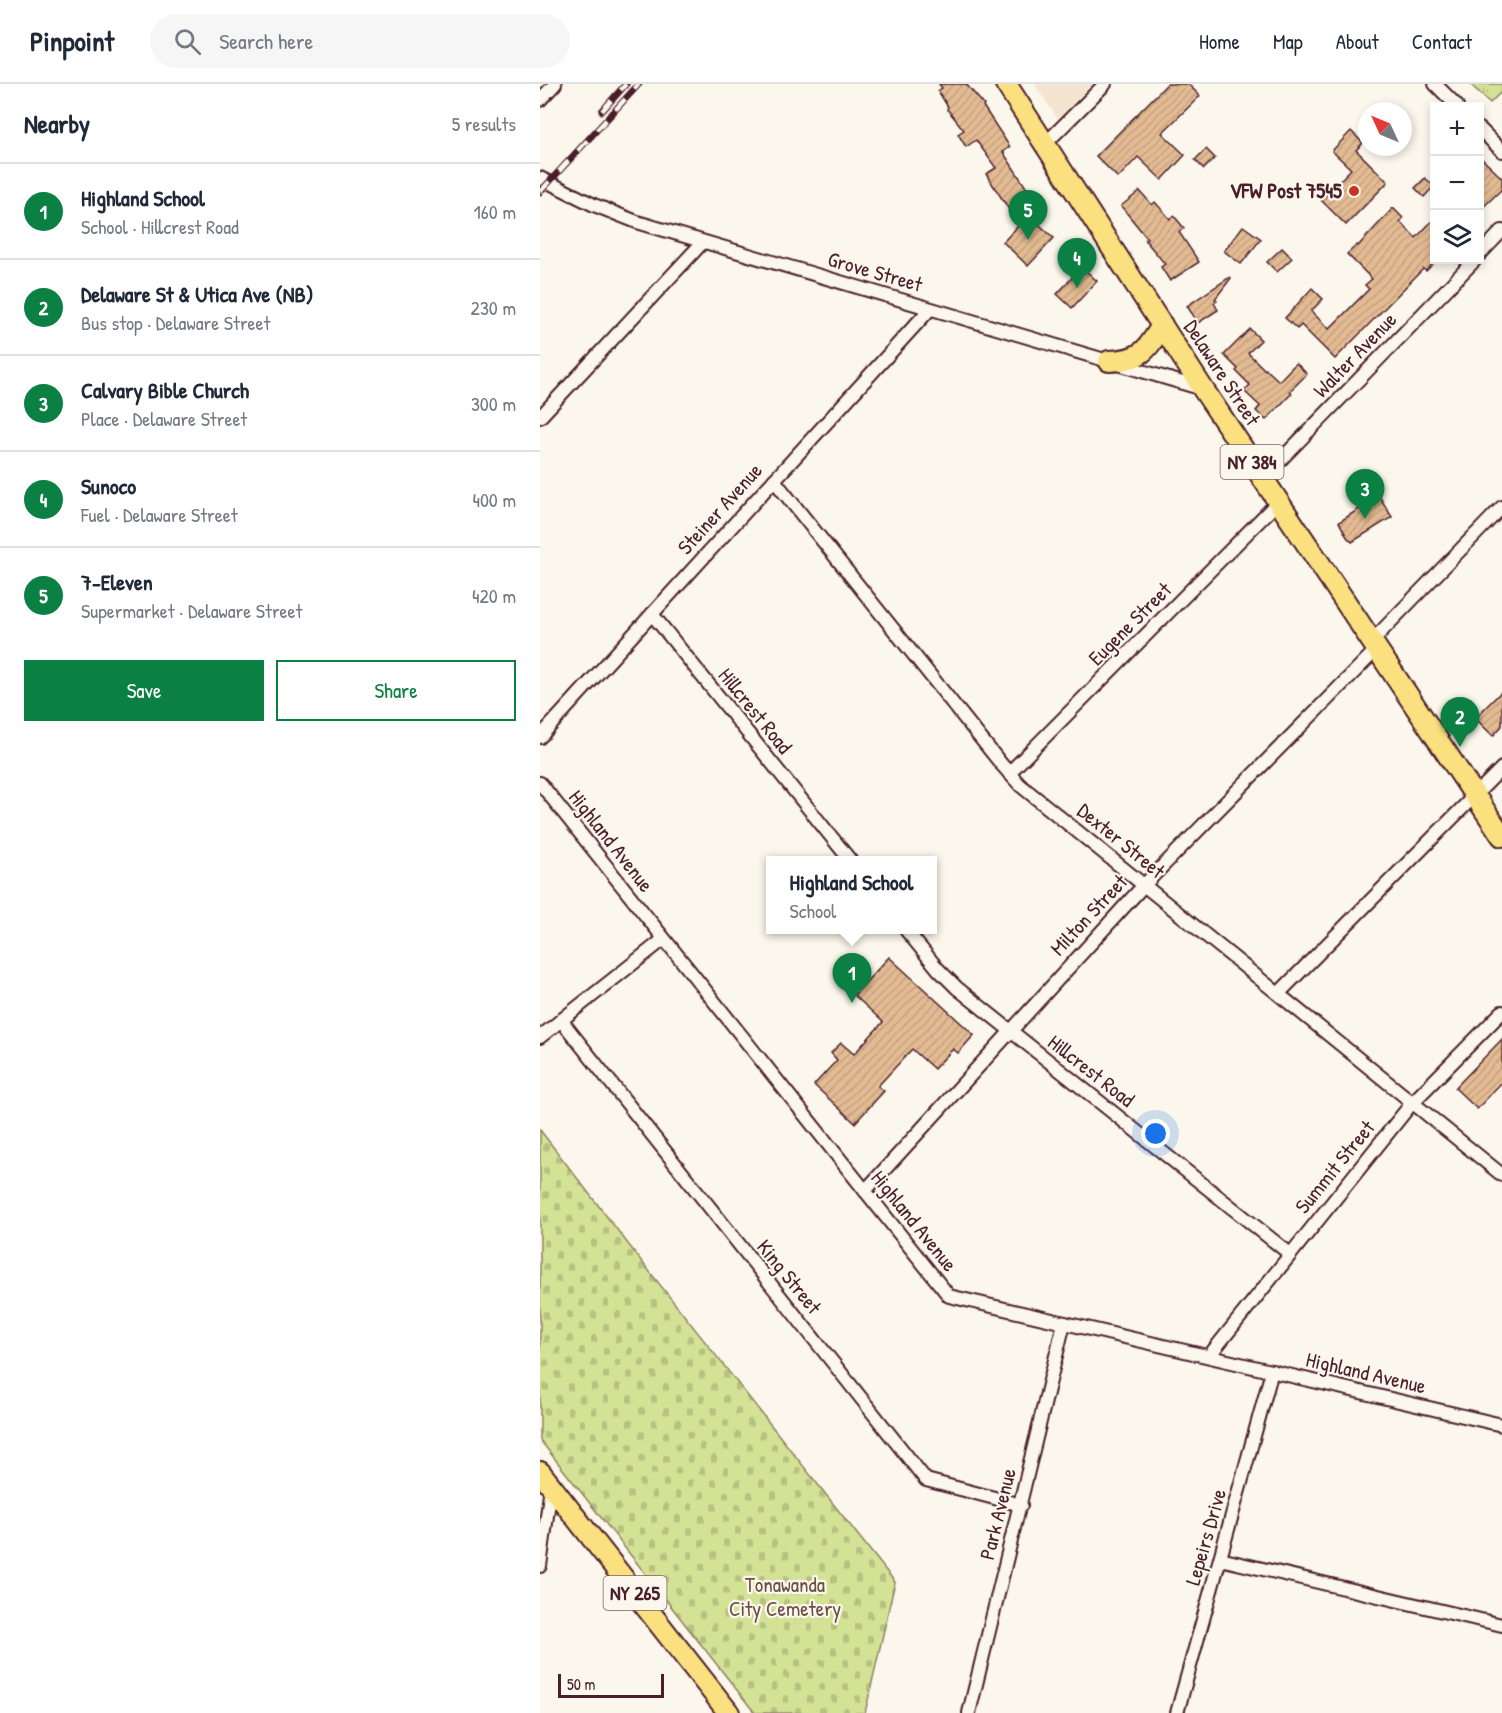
<!DOCTYPE html>
<meta charset="utf-8">
<style>
:root{--surface:#fff;--page:#f6f6f7;--text:#1f2937;--muted:#747a83;--line:#e0e1e3;--accent:#0b8043}
body{margin:0;font-family:"Patrick Hand",sans-serif;background:var(--page);color:var(--text)}
.controls{position:absolute;right:18px;top:18px;display:grid;overflow:hidden;border-radius:0px;box-shadow:0 3px 9px #0003}
.controls button{width:54px;height:54px;display:grid;place-items:center;padding:0;border:0;border-bottom:2px solid var(--line);background:var(--surface);color:var(--text);font:30px sans-serif}
.compass{position:absolute;left:818px;top:18px;width:54px;height:54px;border-radius:50%;background:var(--surface);box-shadow:0 3px 9px #0003;rotate:314deg}
.scale{position:absolute;left:18px;bottom:15px;width:106px;box-sizing:border-box;padding-left:6px;border:3px solid #4a1f2b;border-top:0;font-size:16px;line-height:21px;white-space:nowrap;color:#4a1f2b;-webkit-text-stroke:4px #fbf7ec;paint-order:stroke}
.you{position:absolute;left:616px;top:1050px;width:21px;height:21px;margin:-15px;border:4px solid #fff;border-radius:50%;background:#1a73e8;box-shadow:0 0 0 9px #1a73e833}
.badge{display:grid;place-items:center;width:39px;height:39px;border-radius:50%;background:var(--accent);color:#fff;font-size:20px;font-weight:700}
.pin{position:absolute;translate:-50% -50px;filter:drop-shadow(0 2px 3px #0008)}
.pin::after{content:'';position:absolute;top:32px;width:21px;height:18px;background:inherit;clip-path:polygon(0 0,100% 0,50% 100%)}
.popup{position:absolute;left:226px;top:772px;width:171px;height:78px;box-sizing:border-box;display:grid;place-content:center;border-radius:0px;background:var(--surface);filter:drop-shadow(0 2px 4px #0005);font-size:20px;white-space:nowrap;color:var(--muted)}
.popup b{font-size:22px;color:var(--text)}
.popup::after{content:'';position:absolute;left:50%;top:100%;margin-left:-12px;border:12px solid transparent;border-top-color:var(--surface)}
.list{margin:0;padding:0;list-style:none}
h2{display:flex;justify-content:space-between;align-items:center;height:78px;margin:0;padding:0 24px;font-size:26px}
h2 small{font-size:20px;font-weight:400;color:var(--muted)}
.list li{display:grid;grid-template-columns:39px 1fr auto;gap:18px;align-items:center;box-sizing:border-box;height:96px;padding:0 24px;border-top:2px solid var(--line)}
.list b{display:block;font-size:22px;white-space:nowrap}
.list p{margin:0;font-size:20px;white-space:nowrap;color:var(--muted)}
.list em{font-size:20px;font-style:normal;color:var(--muted)}
.actions{display:flex;gap:12px;padding:18px 24px}
.actions a{flex:1;padding:14px 0;border:2px solid var(--accent);border-radius:0px;text-align:center;font-size:21px;color:var(--accent)}
.actions .main{background:var(--accent);color:#fff}
.icon{flex:none;width:33px;height:33px;fill:none;stroke:currentColor;stroke-width:2;stroke-linecap:round;stroke-linejoin:round}
.map{position:relative;flex:none;width:962px;height:1629px;overflow:hidden}
header{display:flex;align-items:center;gap:36px;box-sizing:border-box;height:84px;padding:0 30px;background:var(--surface);border-bottom:2px solid var(--line)}
header strong{font-size:28px}
nav{display:flex;gap:33px;margin-inline-start:auto;font-size:21px}
.search{width:420px;height:54px;background:var(--page);display:flex;align-items:center;gap:15px;box-sizing:border-box;padding:0 21px;border-radius:33px;color:var(--muted);font-size:22px}
main{display:flex}
aside{flex:1;background:var(--surface)}
.map>svg:first-child{display:block}
</style>
<header>
<strong>Pinpoint</strong>
<div class="search"><svg class="icon" aria-label="search" viewBox="0 0 24 24"><circle cx="10" cy="10" r="6"/><path d="M15 15l6 6"/></svg>Search here</div>
<nav><a>Home</a><a>Map</a><a>About</a><a>Contact</a></nav>
</header>
<main>
<aside>
<h2>Nearby<small>5 results</small></h2>
<ul class="list">
<li><span class="badge">1</span><div><b>Highland School</b><p>School · Hillcrest Road</p></div><em>160 m</em></li>
<li><span class="badge">2</span><div><b>Delaware St &amp; Utica Ave (NB)</b><p>Bus stop · Delaware Street</p></div><em>230 m</em></li>
<li><span class="badge">3</span><div><b>Calvary Bible Church</b><p>Place · Delaware Street</p></div><em>300 m</em></li>
<li><span class="badge">4</span><div><b>Sunoco</b><p>Fuel · Delaware Street</p></div><em>400 m</em></li>
<li><span class="badge">5</span><div><b>7-Eleven</b><p>Supermarket · Delaware Street</p></div><em>420 m</em></li>
</ul>
<div class="actions"><a class="main">Save</a><a>Share</a></div>
</aside>
<div class="map">
<svg width="962" height="1629" viewBox="0 0 962 1629">
<defs>
<pattern id="grass-tufts" width="24" height="20" patternUnits="userSpaceOnUse" patternTransform="scale(1.5)"><rect width="24" height="20" fill="#d4e295"/><path d="M3 7l-1-3M5 7V3M7 7l1-3M15 17l-1-3M17 17v-4M19 17l1-3" fill="none" stroke="#b8c181"/></pattern>
<pattern id="cemetery-stones" width="16" height="16" patternUnits="userSpaceOnUse" patternTransform="scale(1.5)"><rect width="16" height="16" fill="#d4e295"/><path d="M2 7V4a2 2 0 0 1 4 0v3zM10 15v-3a2 2 0 0 1 4 0v3z" fill="#b8c181"/></pattern>
<pattern id="building-hatch" width="6" height="6" patternUnits="userSpaceOnUse" patternTransform="scale(1.5)"><rect width="6" height="6" fill="#e3bb93"/><path d="M-1 1l2-2M0 6l6-6M5 7l2-2" fill="none" stroke="#c4a07f"/></pattern>
</defs>
<rect width="100%" height="100%" fill="#fbf7ec"/>
<filter id="ink" filterUnits="userSpaceOnUse"><feTurbulence type="fractalNoise" baseFrequency=".0167" numOctaves="2"/><feDisplacementMap in="SourceGraphic" scale="12" xChannelSelector="R" yChannelSelector="G"/><feConvolveMatrix kernelMatrix="1 2 1 2 8 2 1 2 1" color-interpolation-filters="sRGB"/></filter>
<g filter="url(#ink)">
<!-- built -->
<polygon fill="#f4e5d1" points="494,0 552,0 518,35"/>
<!-- grass -->
<polygon fill="url(#grass-tufts)" stroke="#8f8060" stroke-width="1.5" points="930,0 962,0 962,7 950,19"/>
<!-- cemetery -->
<polygon fill="url(#cemetery-stones)" stroke="#8f8060" stroke-width="1.5" points="0,1046 102,1178 355,1498 325,1629 215,1629 0,1356"/>
<!-- building -->
<g fill="url(#building-hatch)" stroke="#4a1f2b" stroke-width="1.5">
<polygon points="399,0 426,0 444,21 443,22 470,63 463,68 493,114 480,123 514,154 488,182 463,158 479,141 446,90 456,84 436,56 426,63 418,50 424,46 407,25 408,23 398,7 402,4"/>
<polygon points="627,0 648,0 660,12 622,49 645,71 622,96 598,73 578,94 556,72"/>
<polygon points="811,47 823,59 816,66 848,98 806,141 781,116 811,85 792,67"/>
<polygon points="666,65 675,74 664,85 655,76"/>
<polygon points="939,72 962,94 962,105 939,127"/>
<polygon points="885,94 894,102 884,113 875,104"/>
<polygon points="600,107 612,121 615,118 630,135 634,132 644,144 639,148 659,178 630,197 621,183 625,180 605,156 607,154 581,122"/>
<polygon points="853,124 863,134 860,138 876,154 894,135 894,179 886,187 883,185 795,275 761,241 757,245 745,234 772,204 783,215 771,227 789,245 829,205 825,201 832,195 807,170 817,161 818,162"/>
<polygon points="703,142 721,155 701,180 684,167"/>
<polygon points="742,164 752,174 737,188 727,178"/>
<polygon points="542,183 557,197 532,224 517,210"/>
<polygon points="690,193 691,194 675,215 677,217 674,219 678,226 658,239 647,222"/>
<polygon points="710,245 721,256 708,269 725,286 726,285 739,297 756,279 767,290 750,307 752,309 726,336 716,327 720,322 704,307 710,301 696,287 698,285 684,271"/>
<polygon points="839,412 852,433 812,458 807,453 799,438"/>
<polygon points="962,607 962,642 953,652 935,634"/>
<polygon points="349,873 434,951 418,969 413,965 394,985 372,965 338,1002 344,1007 315,1039 274,1001 297,976 291,969 301,959 314,970 343,938 314,911"/>
<polygon points="962,955 962,998 937,1025 915,1004"/>
</g>
<g fill="none" stroke-linecap="round" stroke-linejoin="round">
<defs>
<g id="street">
<polyline points="895,0 917,22"/>
<polyline points="0,16 15,0"/>
<polyline points="940,45 962,67"/>
<polyline points="505,60 565,0"/>
<polyline points="0,94 54,121 97,138 663,305"/>
<polyline points="940,170 962,147"/>
<polyline points="0,333 163,158"/>
<polyline points="723,394 935,176"/>
<polyline points="234,396 462,681 480,701 962,1091"/>
<polyline points="112,530 310,776"/>
<polyline points="831,558 962,423"/>
<polyline points="0,653 390,225"/>
<polyline points="469,689 738,418"/>
<polyline points="0,699 409,1212 962,1341"/>
<polyline points="366,846 398,885 417,904 750,1170"/>
<polyline points="739,909 962,684"/>
<polyline points="21,936 386,1396 481,1421"/>
<polyline points="0,953 124,855"/>
<polyline points="325,1107 604,801 836,566"/>
<polyline points="669,1272 872,1019 962,928"/>
<polyline points="680,1475 962,1541"/>
<polyline points="0,1482 11,1403"/>
<polyline points="429,1629 524,1239"/>
<polyline points="637,1629 732,1287"/>
</g>
<g id="primary">
<polyline points="466,0 663,305 962,752"/>
<path d="M569,277C601,276 607,267 622,241"/>
<polyline points="0,1388 189,1629"/>
</g>
</defs>
<!-- street casing -->
<use href="#street" stroke="#4a1f2b" stroke-width="16"/>
<!-- primary casing -->
<use href="#primary" stroke="#4a1f2b" stroke-width="24"/>
<!-- street -->
<use href="#street" stroke="#fbf7ec" stroke-width="12"/>
<!-- primary -->
<use href="#primary" stroke="#fbe080" stroke-width="20"/>
<defs>
<g id="rail">
<polyline points="62,27 86,0"/>
<polyline points="0,108 99,0"/>
</g>
</defs>
<!-- rail casing -->
<use href="#rail" stroke="#4a1f2b" stroke-width="7"/>
<!-- rail -->
<use href="#rail" stroke="#fbf7ec" stroke-width="4.5" stroke-dasharray="14" stroke-linecap="butt"/>
</g>
</g>
<!-- markers -->
<circle fill="#c8321e" stroke="#fbf7ec" stroke-width="2" cx="814" cy="107" r="6"/>
<g text-anchor="middle" stroke-width="4.5" stroke-linejoin="round" paint-order="stroke">
<!-- shield labels -->
<g fill="#fbf7ec" stroke="#7f6065" stroke-width="1.5">
<rect x="680.5" y="361" width="63" height="34" rx="4.5"/>
<rect x="63.5" y="1492" width="63" height="34" rx="4.5"/>
</g>
<g font-size="20" font-weight="bold" fill="#4a1f2b">
<text x="712" y="385">NY 384</text>
<text x="95" y="1516">NY 265</text>
</g>
<!-- poi labels -->
<g font-size="21" font-weight="bold" fill="#4a1f2b" stroke="#fbf7ec" text-anchor="end">
<text x="802" y="114">VFW Post 7545</text>
</g>
<!-- street labels -->
<g font-size="21" fill="#4a1f2b" stroke="#fbf7ec">
<text transform="translate(335 188) rotate(16)" y="7">Grove Street</text>
<text transform="translate(815 271) rotate(-46)" y="7">Walter Avenue</text>
<text transform="translate(682 289) rotate(57)" y="7">Delaware Street</text>
<text transform="translate(180 425) rotate(-48)" y="7">Steiner Avenue</text>
<text transform="translate(590 540) rotate(-45)" y="7">Eugene Street</text>
<text transform="translate(215 627) rotate(51)" y="7">Hillcrest Road</text>
<text transform="translate(71 757) rotate(52)" y="7">Highland Avenue</text>
<text transform="translate(581 757) rotate(39)" y="7">Dexter Street</text>
<text transform="translate(549 831) rotate(-47)" y="7">Milton Street</text>
<text transform="translate(551 987) rotate(38)" y="7">Hillcrest Road</text>
<text transform="translate(795 1083) rotate(-51)" y="7">Summit Street</text>
<text transform="translate(374 1137) rotate(51)" y="7">Highland Avenue</text>
<text transform="translate(249 1193) rotate(51)" y="7">King Street</text>
<text transform="translate(826 1289) rotate(13)" y="7">Highland Avenue</text>
<text transform="translate(458 1430) rotate(-76)" y="7">Park Avenue</text>
<text transform="translate(666 1453) rotate(-74)" y="7">Lepeirs Drive</text>
</g>
<!-- park labels -->
<g font-size="21" fill="#6c5046" stroke="#fbf7ec">
<text x="245" y="1508">Tonawanda<tspan x="245" dy="24">City Cemetery</tspan></text>
</g>
</g>
</svg>
<div class="controls">
<button>+</button>
<button>−</button>
<button><svg class="icon" aria-label="layers" viewBox="0 0 24 24"><path d="M12 4l9 5-9 5-9-5zM3 14l9 5 9-5"/></svg></button>
</div>
<svg class="compass" viewBox="-18 -18 36 36"><path d="M0-13l5 13h-10z" fill="#e53935"/><path d="M0 13l5-13h-10z" fill="#747a83"/></svg>
<div class="scale">50 m</div>
<div class="you"></div>
<div class="pin badge" style="left:312px;top:919px">1</div>
<div class="popup"><b>Highland School</b>School</div>
<div class="pin badge" style="left:920px;top:663px">2</div>
<div class="pin badge" style="left:825px;top:435px">3</div>
<div class="pin badge" style="left:537px;top:204px">4</div>
<div class="pin badge" style="left:488px;top:156px">5</div>
</div>
</main>
